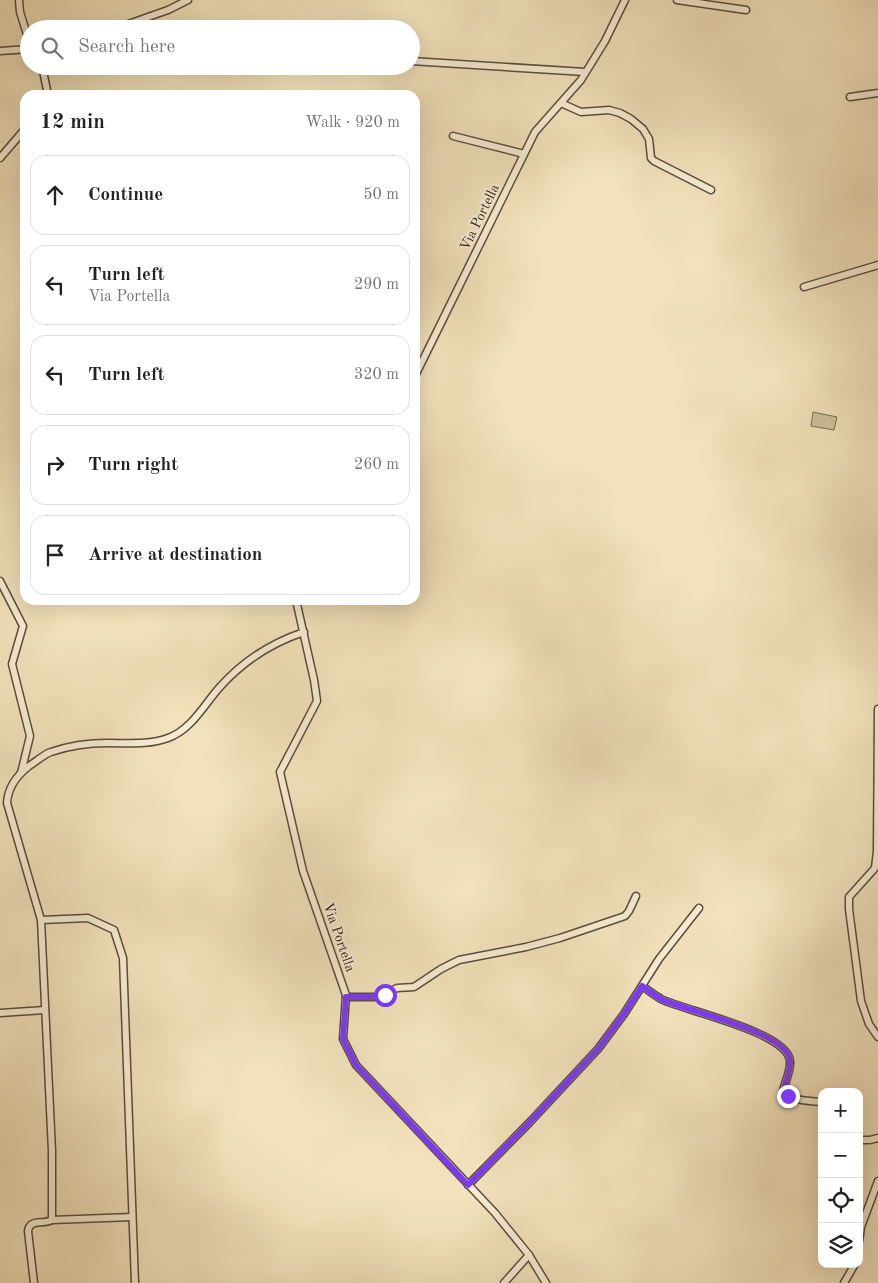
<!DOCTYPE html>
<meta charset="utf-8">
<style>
:root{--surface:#fff;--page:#f6f6f6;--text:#222;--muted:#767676;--line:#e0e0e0}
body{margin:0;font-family:"Old Standard TT",serif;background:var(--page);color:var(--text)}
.controls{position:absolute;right:15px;bottom:15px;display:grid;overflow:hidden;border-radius:10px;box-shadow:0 5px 20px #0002}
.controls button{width:45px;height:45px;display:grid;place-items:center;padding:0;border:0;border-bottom:1px solid var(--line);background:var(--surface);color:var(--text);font:25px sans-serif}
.stop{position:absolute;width:15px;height:15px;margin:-11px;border:4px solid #7c3aed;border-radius:50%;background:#fff}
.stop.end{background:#7c3aed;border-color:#fff;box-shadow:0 1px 5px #0008}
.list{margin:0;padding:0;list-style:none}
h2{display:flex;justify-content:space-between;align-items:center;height:65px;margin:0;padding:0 20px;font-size:21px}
h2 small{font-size:16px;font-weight:400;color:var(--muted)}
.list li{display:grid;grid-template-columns:32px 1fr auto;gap:15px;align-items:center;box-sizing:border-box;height:80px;margin:0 10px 10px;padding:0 10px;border:1px solid var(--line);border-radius:15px}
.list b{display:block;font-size:19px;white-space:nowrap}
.list p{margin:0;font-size:16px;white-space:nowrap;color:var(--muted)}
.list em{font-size:16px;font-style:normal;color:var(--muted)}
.icon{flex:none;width:28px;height:28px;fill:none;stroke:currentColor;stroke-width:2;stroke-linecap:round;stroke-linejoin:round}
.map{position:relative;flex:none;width:878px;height:1283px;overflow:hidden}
.search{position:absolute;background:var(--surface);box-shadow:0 5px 20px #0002;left:20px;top:20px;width:400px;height:55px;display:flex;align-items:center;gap:12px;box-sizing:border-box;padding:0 18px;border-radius:28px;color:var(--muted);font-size:19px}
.panel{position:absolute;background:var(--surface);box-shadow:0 5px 20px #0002;left:20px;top:90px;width:400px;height:515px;border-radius:15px}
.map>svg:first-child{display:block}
</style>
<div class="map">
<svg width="878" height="1283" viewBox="0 0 878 1283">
<rect width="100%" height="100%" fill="#f2e2bc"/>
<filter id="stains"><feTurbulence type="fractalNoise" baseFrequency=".004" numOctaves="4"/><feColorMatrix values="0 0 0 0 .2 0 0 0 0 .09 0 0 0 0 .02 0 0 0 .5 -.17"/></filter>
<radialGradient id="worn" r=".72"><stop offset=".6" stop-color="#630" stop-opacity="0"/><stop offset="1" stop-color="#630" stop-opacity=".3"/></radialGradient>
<!-- green -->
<polygon fill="#cfc09f" stroke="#7a6e58" points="813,412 837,417 834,430 811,426"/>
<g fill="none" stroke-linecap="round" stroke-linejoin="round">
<defs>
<g id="minor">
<polyline points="19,0 20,12 29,41"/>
<polyline points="677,0 746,10"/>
<polyline points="114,29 168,10 188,0"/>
<polyline points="0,51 29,49"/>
<polyline points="411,61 585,72"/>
<polyline points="42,66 48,95"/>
<polyline points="850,97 878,93"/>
<polyline points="561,103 581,112 609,110 620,113 631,119 643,129 649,139 651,158 654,161 711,190"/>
<polyline points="453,136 524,154"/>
<polyline points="0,158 25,129"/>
<polyline points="804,287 878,265"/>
<polyline points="415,376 535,132 581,80 605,41 625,0"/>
<polyline points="0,581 23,626 12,664 30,736 21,773"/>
<polyline points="296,600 314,680 317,701 280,772 303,871 346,995 343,1039 356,1065 495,1213 529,1255 546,1283"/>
<polyline points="878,709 877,851 875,868 849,897 849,909 861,1001 869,1024 878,1037"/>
<polyline points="41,920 88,918 114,930 123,958 135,1283"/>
<path d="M642,986C648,990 654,995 661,999C685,1011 788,1032 790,1061C791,1070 785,1082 783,1091C792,1101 809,1101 822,1102"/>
<polyline points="346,997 378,997 397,988 414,987 441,969 459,960 526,947 560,938 625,916 629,911 636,896"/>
<polyline points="0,1013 45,1010"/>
<polyline points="859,1140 870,1140 878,1138"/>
<polyline points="468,1185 529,1123 598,1049 624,1014 659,959 699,908"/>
<path d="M52,1220V1151L41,920L7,803C8,787 16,776 29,766C36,762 44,754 51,752C68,746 90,743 108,743C128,743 149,745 168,738C191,730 204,705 219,688C242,662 271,643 304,632"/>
<polyline points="859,1241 861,1227 878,1181"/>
<path d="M34,1283L28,1231C30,1218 43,1225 52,1220L132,1217"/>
<polyline points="504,1283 529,1255"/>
<polyline points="844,1283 855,1264"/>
</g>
</defs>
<!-- minor casing -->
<use href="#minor" stroke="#584d3c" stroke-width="9"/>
<!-- minor -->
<use href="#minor" stroke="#f7ecd3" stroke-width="6"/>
</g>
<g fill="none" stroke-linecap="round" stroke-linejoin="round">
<!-- route -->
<path stroke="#7c3aed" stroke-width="6" d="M385,995L378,997H346L343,1039L356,1065L468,1185L529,1123L598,1049L624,1014L642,986C648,990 654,995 661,999C685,1011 789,1032 790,1061C791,1070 785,1083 783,1092L788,1096"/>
</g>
<g text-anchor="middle" stroke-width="4" stroke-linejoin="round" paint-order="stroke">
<!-- street labels -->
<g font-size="14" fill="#241b12" stroke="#f7ecd3">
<text transform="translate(479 217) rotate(-64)" y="5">Via Portella</text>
<text transform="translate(340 937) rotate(71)" y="5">Via Portella</text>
</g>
</g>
<rect width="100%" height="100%" filter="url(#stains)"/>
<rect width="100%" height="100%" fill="url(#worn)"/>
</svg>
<div class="controls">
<button>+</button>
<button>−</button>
<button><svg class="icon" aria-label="locate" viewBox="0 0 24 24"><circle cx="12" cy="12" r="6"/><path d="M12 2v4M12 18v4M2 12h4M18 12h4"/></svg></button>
<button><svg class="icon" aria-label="layers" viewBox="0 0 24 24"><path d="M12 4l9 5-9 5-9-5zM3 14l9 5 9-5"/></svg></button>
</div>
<div class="stop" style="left:385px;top:995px"></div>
<div class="stop end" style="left:788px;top:1096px"></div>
<div class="search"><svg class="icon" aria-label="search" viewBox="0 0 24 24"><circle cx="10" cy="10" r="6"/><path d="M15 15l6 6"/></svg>Search here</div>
<section class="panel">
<h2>12 min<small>Walk · 920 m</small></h2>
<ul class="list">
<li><svg class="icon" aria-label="ahead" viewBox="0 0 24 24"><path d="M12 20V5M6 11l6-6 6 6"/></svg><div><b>Continue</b></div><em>50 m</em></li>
<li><svg class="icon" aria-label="left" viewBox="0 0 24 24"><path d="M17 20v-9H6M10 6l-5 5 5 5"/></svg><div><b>Turn left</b><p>Via Portella</p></div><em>290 m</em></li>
<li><svg class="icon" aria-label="left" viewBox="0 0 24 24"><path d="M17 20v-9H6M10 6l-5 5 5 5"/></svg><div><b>Turn left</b></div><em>320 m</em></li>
<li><svg class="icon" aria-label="right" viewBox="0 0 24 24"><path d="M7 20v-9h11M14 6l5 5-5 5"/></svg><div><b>Turn right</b></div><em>260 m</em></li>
<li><svg class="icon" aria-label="arrive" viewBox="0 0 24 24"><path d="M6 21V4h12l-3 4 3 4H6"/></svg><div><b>Arrive at destination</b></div></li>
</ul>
</section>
</div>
